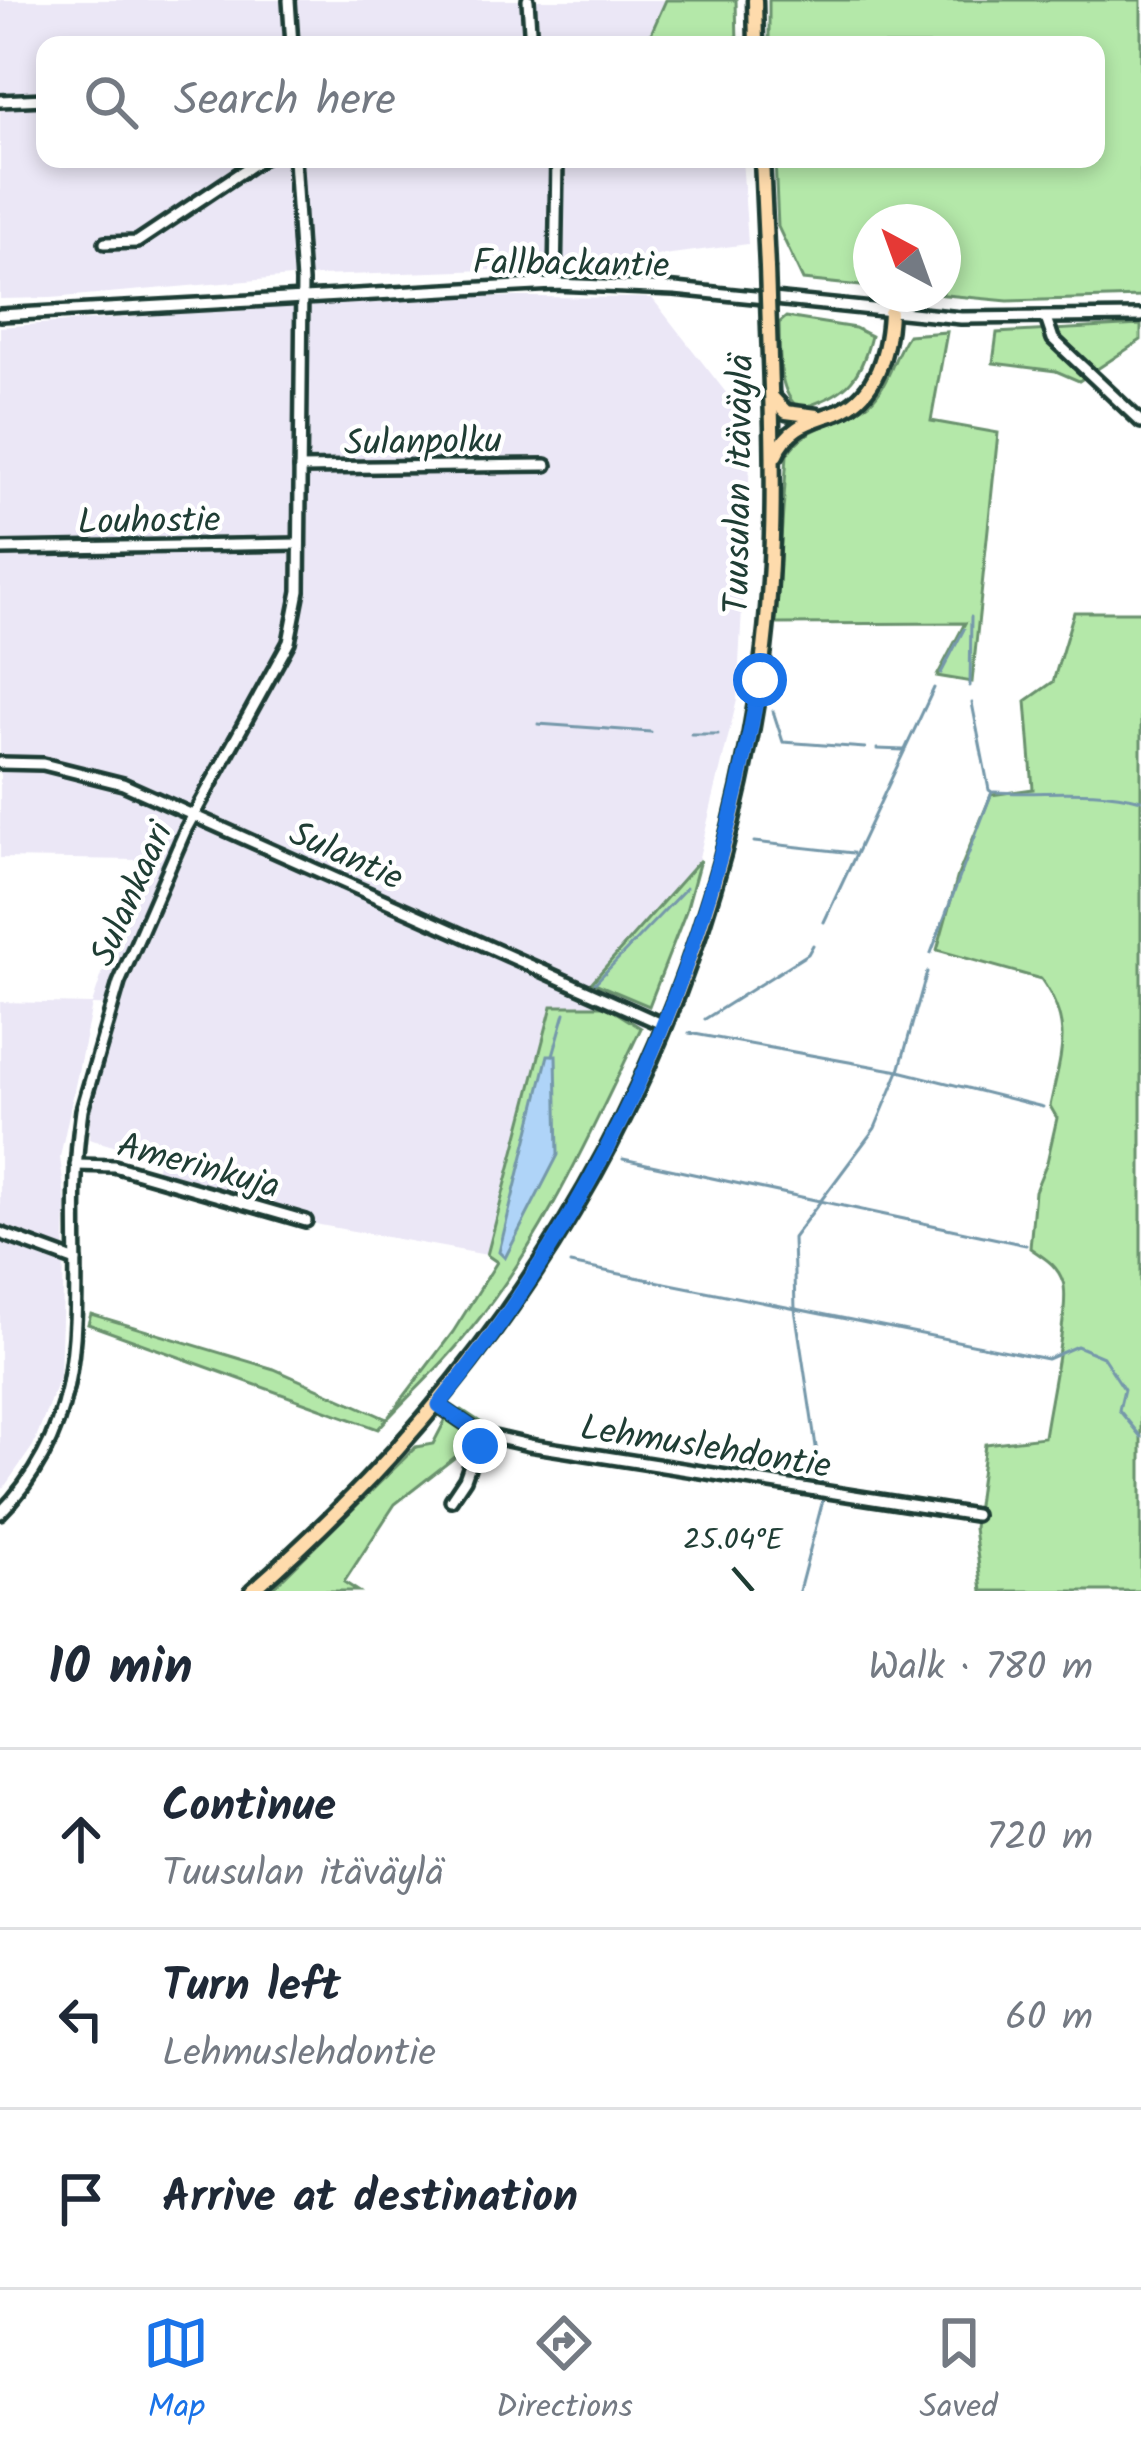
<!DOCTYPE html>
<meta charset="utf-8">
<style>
:root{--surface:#fff;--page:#f2f2f3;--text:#1f2937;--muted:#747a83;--line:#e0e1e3;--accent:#1a73e8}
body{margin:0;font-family:Kalam,sans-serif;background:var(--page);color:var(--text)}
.compass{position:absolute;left:853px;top:204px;width:108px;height:108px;border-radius:50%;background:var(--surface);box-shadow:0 6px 18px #0003;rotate:319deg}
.stop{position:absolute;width:36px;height:36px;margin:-27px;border:9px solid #1a73e8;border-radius:50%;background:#fff}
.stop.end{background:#1a73e8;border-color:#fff;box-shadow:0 3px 12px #0008}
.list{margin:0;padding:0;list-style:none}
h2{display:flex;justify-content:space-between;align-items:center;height:156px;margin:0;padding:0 48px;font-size:51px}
h2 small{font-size:39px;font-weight:400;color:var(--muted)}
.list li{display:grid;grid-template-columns:78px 1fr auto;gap:36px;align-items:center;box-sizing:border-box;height:180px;padding:0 48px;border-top:3px solid var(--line)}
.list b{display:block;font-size:45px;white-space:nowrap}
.list p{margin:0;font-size:39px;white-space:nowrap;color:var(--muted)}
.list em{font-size:39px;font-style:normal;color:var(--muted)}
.icon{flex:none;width:66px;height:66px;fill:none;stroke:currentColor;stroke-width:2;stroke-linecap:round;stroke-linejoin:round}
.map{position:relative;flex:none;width:1141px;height:1591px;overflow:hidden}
.search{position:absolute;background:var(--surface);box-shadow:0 6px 18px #0003;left:36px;right:36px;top:36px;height:132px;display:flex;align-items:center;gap:30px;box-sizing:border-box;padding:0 42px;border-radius:24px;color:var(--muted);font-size:45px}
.sheet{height:696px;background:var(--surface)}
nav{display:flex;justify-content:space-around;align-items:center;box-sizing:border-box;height:168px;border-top:3px solid var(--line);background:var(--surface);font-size:33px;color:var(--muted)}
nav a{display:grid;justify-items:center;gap:6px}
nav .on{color:var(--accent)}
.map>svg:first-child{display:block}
</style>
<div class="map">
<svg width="1141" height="1591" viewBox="0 0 1141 1591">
<rect width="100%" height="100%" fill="#fff"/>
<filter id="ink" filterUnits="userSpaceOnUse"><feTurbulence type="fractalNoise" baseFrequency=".00833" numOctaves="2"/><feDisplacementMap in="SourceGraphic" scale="24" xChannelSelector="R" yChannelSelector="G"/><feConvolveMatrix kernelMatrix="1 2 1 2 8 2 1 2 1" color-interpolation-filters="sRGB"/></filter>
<g filter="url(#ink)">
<!-- built -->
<g fill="#ebe7f6">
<polygon points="0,0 666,0 646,45 45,45 45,159 742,159 748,244 656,256 574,261 574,267 291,277 51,298 0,299"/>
<polygon points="417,296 652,298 752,426 737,700 686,911 641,1028 619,1012 552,1007 487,1255 320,1225 156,1172 159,1159 89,1139 90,1111 120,1006 92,1005 60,1157 66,1206 60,1375 33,1446 0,1493 0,1002 92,1004 140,860 0,858 0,327"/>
</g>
<!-- green -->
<g fill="#b4e8a9" stroke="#6a926e" stroke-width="3">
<polygon points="666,0 736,0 737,45 646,45"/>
<polygon points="769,0 1141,0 1141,297 1008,301 935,294 943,294 943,222 871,222 871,287 803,280 778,227 775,159 1096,159 1096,45 769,45"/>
<path d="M786,317L855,328L871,336C859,384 845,393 800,409C776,392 780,350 779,323Z"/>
<polygon points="1141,325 1141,340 1079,381 1056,371 993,363 997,333"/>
<path d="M947,332L931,421L998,433L972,682L937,676L965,623L775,624L787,455C803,425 843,424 869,403C889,386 893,356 908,335Z"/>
<path d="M1074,612H1141V1591H982L974,1528L985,1444L1044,1437C1048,1407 1071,1303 1063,1282C1057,1264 1044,1258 1030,1248L1035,1191L1047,1162L1057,1118L1050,1106C1061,1053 1074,1026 1041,979L937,950L958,875L991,795L1033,789L1026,701L1053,682Z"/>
<polygon points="700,860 686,911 649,1006 592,982"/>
<path d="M552,1006H606L641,1028C590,1134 542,1243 467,1334C440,1368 407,1397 378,1429L88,1324L91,1314L274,1369L387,1419L453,1332L497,1262L487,1255Z"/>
<polygon points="462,1410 491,1429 395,1504 344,1582 358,1591 270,1591 416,1447 433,1444 447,1417"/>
</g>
<!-- water -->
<polygon fill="#afd4f8" stroke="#7598aa" stroke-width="3" points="548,1055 556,1055 558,1155 505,1258 499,1252"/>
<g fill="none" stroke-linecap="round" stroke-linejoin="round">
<!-- stream -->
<g stroke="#7598aa" stroke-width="3">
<polyline points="941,673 964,629"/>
<polyline points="970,686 971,617"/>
<polyline points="773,711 783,742 865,748"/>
<polyline points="538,724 651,732"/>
<polyline points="691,734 718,734"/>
<polyline points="877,749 904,750"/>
<path d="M994,792C1044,795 1092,787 1141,800"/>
<polyline points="754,842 853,853"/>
<polyline points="824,922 934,688"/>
<polyline points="931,953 992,792 989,790 972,703"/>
<polyline points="595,983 686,888"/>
<polyline points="705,1019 808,954 813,945"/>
<polyline points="689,1033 899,1071 1043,1107"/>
<polyline points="553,1055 565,1013"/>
<polyline points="623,1159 1026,1245"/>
<polyline points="570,1264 1047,1359 1077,1346 1103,1357 1124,1389 1119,1410 1141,1437"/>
<polyline points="822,1486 795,1309 793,1238 875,1128 899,1071 927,972"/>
<polyline points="799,1591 824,1496"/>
</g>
<defs>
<g id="minor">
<polyline points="289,0 292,45"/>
<polyline points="528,0 531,45"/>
<polyline points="0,101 45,99"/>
<polyline points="105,243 137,242 261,159"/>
<polyline points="555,284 557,159"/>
<polyline points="0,315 555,284 675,289 961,318 1141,316"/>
<polyline points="1046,318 1053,339 1141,422"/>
<polyline points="300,468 546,465"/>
<polyline points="0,549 299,544"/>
<polyline points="0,763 43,764 123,784 664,1025"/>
<polyline points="76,1165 114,1166 306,1221"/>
<polyline points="0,1233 76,1261"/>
<polyline points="438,1405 481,1434 529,1445 975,1515"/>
<polyline points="451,1500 465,1479 481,1434"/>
<path d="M0,1513C108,1405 64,1269 79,1134L82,1110L119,983L186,829L289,642L299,591L302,282L294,159"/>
</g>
<g id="major">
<polyline points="755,0 756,45"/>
<polyline points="762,159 767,268"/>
<polyline points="773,398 786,412 817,416"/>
<path d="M776,455C789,425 810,422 837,412C877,396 888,351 890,313"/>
<path d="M252,1591C529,1350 702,1049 759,685C776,577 774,467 770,359"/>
</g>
</defs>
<!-- minor casing -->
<use href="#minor" stroke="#1f3d34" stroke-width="18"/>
<!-- major casing -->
<use href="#major" stroke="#1f3d34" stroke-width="21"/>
<!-- minor -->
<use href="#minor" stroke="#fff" stroke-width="9"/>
<!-- major -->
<use href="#major" stroke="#fedbac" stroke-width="12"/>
<defs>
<polyline id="major-bridge" points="767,268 770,359"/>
</defs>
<!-- major-bridge casing -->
<use href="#major-bridge" stroke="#1f3d34" stroke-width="21" stroke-linecap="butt"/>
<!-- major-bridge -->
<use href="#major-bridge" stroke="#fedbac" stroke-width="12"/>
</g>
</g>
<g fill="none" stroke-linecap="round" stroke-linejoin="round" filter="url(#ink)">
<!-- route -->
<path stroke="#1a73e8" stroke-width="15" d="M480,1446L481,1434L439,1405C615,1186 711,955 760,680"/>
</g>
<!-- ticks -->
<path fill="none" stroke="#1f3d34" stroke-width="4.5" d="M733,1568L753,1591"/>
<g text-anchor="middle" stroke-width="9" stroke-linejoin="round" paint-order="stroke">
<!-- street labels -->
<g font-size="36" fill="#1f3d34" stroke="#fff">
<text transform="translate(571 262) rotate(1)" y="13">Fallbackantie</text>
<text transform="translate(423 440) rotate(-1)" y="13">Sulanpolku</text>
<text transform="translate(737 484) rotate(-89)" y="13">Tuusulan itäväylä</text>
<text transform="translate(149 519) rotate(-1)" y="13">Louhostie</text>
<text transform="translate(347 854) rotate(24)" y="13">Sulantie</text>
<text transform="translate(130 893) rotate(-66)" y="13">Sulankaari</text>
<text transform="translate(199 1164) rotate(15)" y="13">Amerinkuja</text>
<text transform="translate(706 1445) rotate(9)" y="13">Lehmuslehdontie</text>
</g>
</g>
<g font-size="30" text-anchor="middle" fill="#1f3d34" stroke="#fff" stroke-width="9" stroke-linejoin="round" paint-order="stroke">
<text x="733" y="1549">25.04°E</text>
</g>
</svg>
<svg class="compass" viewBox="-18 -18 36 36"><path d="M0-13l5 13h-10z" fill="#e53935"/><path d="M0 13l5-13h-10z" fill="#747a83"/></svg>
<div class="stop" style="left:760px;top:680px"></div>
<div class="stop end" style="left:480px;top:1446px"></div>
<div class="search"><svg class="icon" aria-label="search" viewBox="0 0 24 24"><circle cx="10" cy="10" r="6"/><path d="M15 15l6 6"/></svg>Search here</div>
</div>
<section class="sheet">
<h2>10 min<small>Walk · 780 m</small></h2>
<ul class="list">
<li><svg class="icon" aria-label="ahead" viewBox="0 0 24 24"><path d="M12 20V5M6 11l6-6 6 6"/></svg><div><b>Continue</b><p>Tuusulan itäväylä</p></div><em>720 m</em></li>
<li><svg class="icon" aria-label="left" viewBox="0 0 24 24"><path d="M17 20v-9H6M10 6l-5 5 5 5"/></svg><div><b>Turn left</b><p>Lehmuslehdontie</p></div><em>60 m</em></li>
<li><svg class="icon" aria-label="arrive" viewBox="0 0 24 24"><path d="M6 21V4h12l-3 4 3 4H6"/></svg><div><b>Arrive at destination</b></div></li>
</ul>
</section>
<nav>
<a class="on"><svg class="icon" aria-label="map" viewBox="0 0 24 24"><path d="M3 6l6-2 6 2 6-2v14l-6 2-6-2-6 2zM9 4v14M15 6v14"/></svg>Map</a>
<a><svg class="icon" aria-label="directions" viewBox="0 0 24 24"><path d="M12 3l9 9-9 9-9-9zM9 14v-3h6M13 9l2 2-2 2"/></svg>Directions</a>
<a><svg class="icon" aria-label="saved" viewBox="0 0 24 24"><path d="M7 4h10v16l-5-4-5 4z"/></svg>Saved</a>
</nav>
